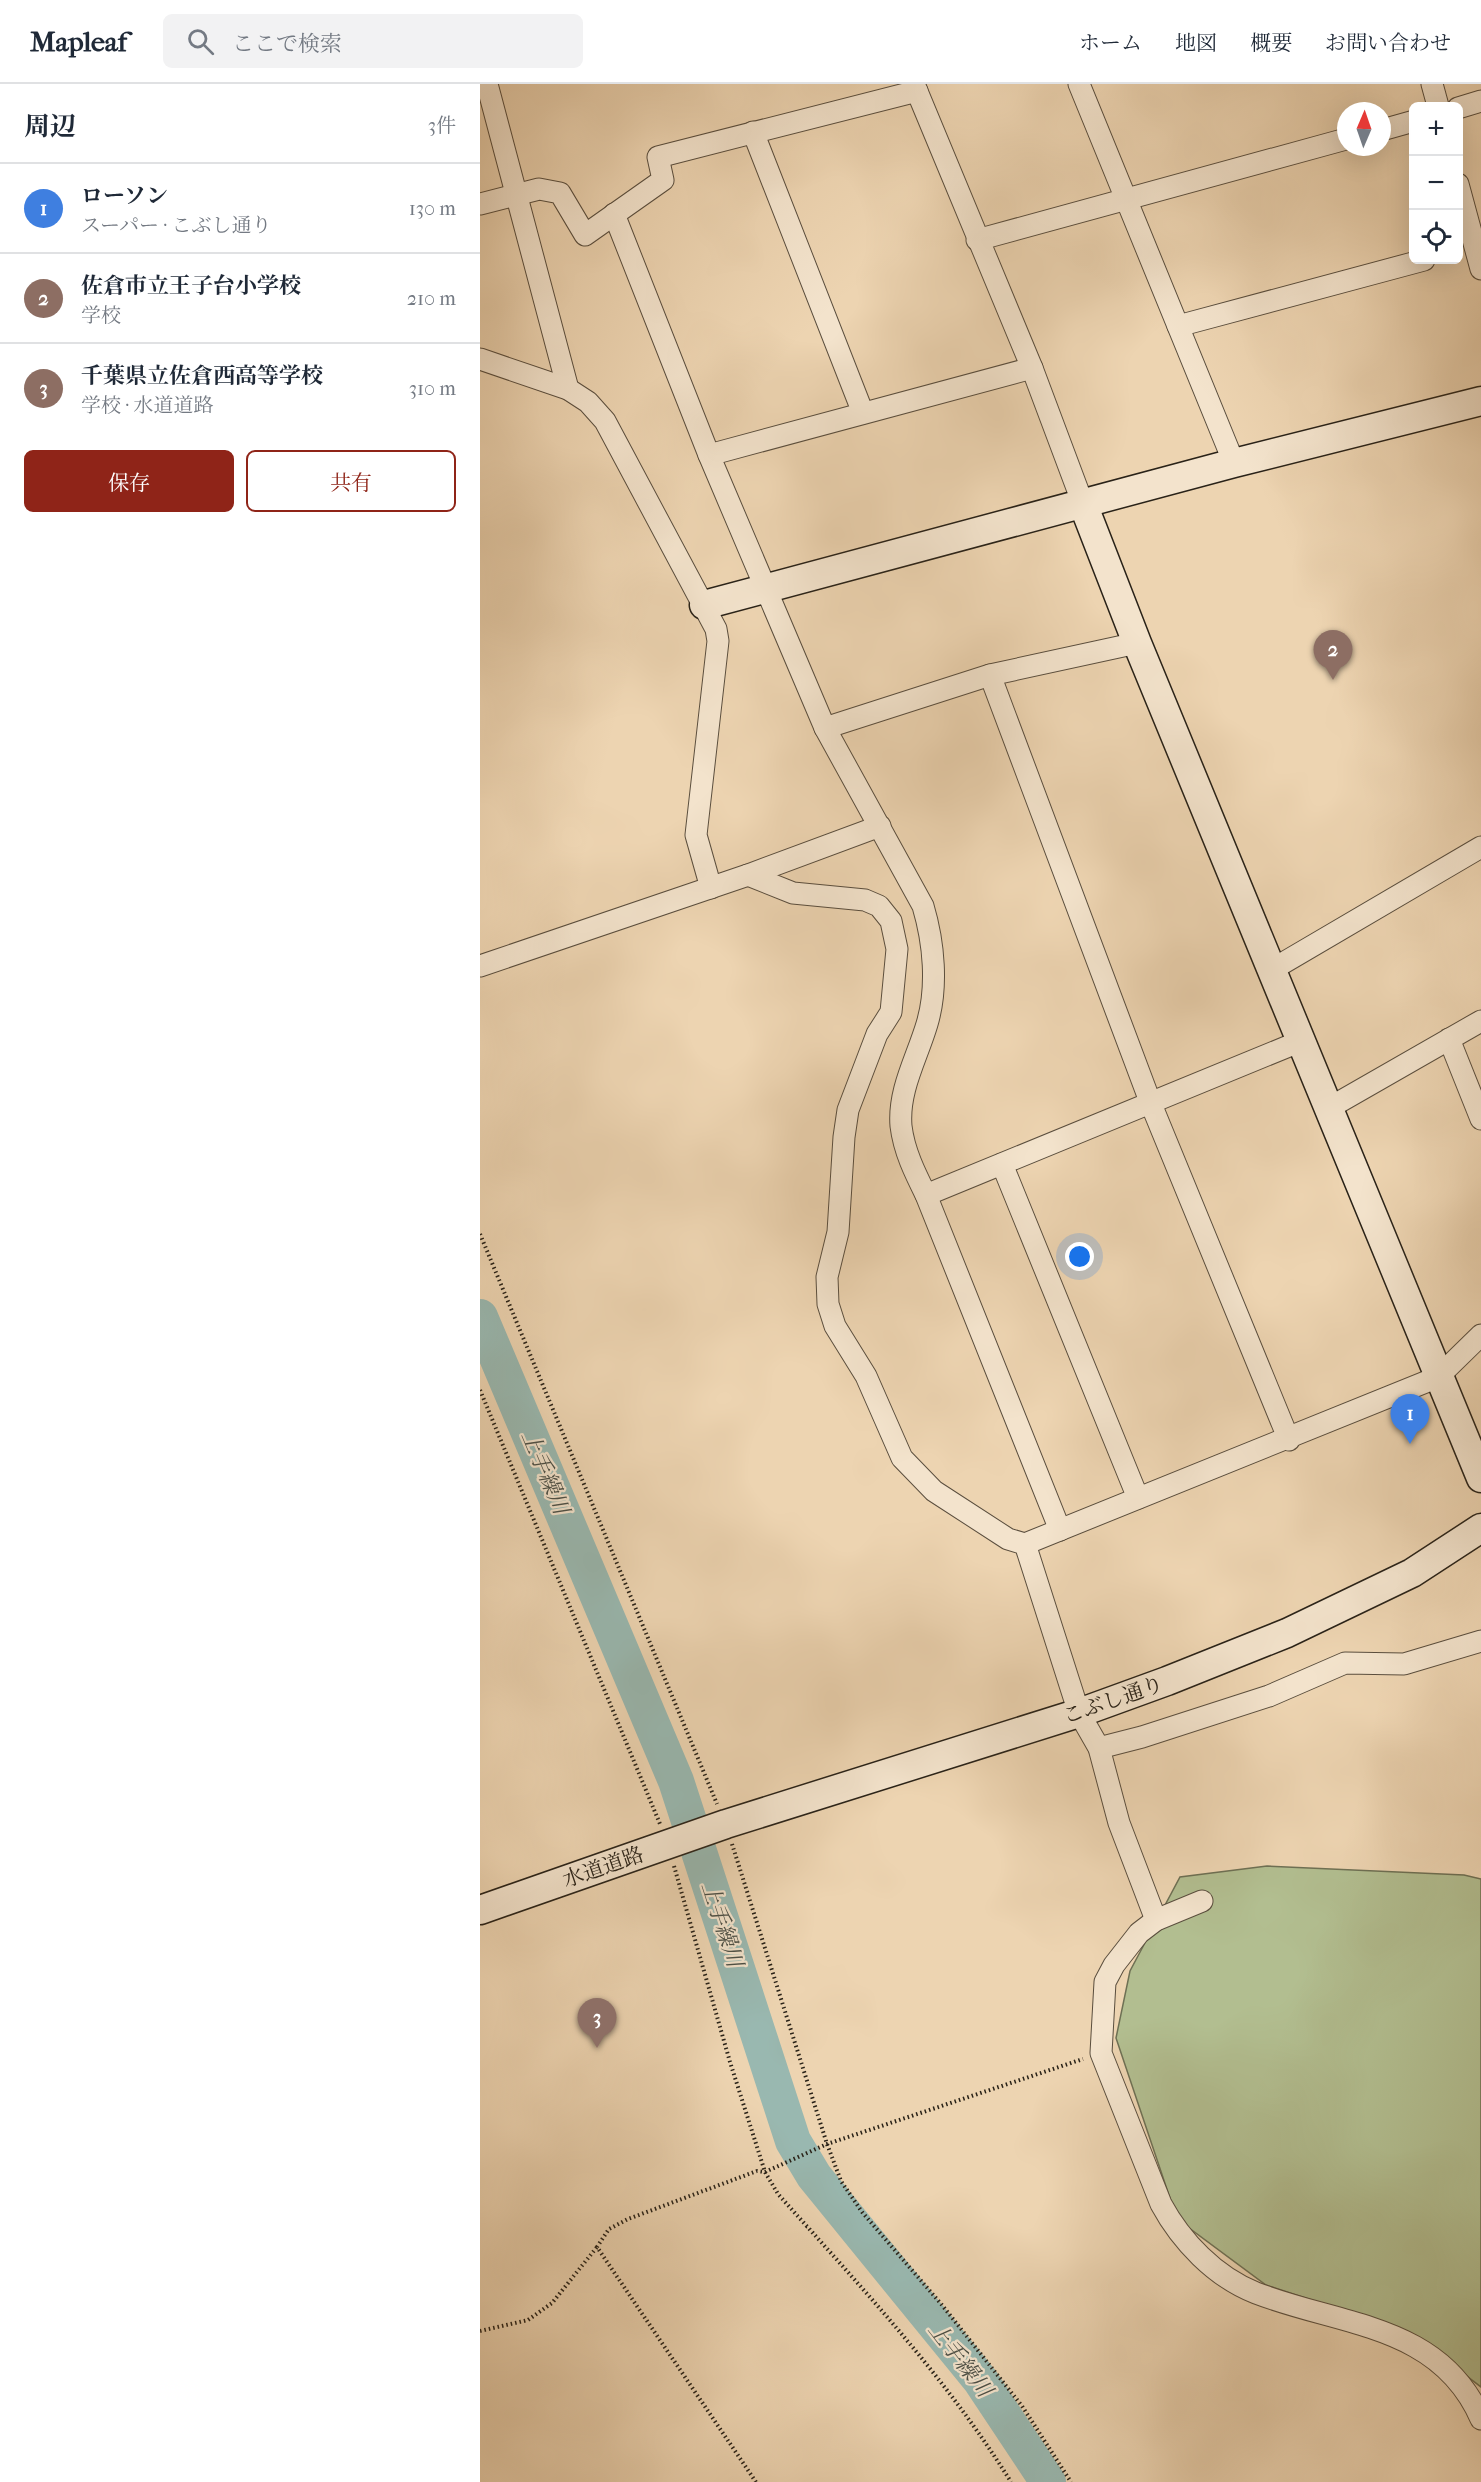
<!DOCTYPE html>
<html lang="ja">
<meta charset="utf-8">
<style>
:root{--surface:#fff;--page:#f2f2f3;--text:#1f2937;--muted:#747a83;--line:#e0e1e3;--accent:#8f2418}
body{margin:0;font-family:"IM FELL French Canon","Noto Serif JP",serif;background:var(--page);color:var(--text)}
.controls{position:absolute;right:18px;top:18px;display:grid;overflow:hidden;border-radius:9px;box-shadow:0 6px 24px #0002}
.controls button{width:54px;height:54px;display:grid;place-items:center;padding:0;border:0;border-bottom:2px solid var(--line);background:var(--surface);color:var(--text);font:30px sans-serif}
.compass{position:absolute;left:857px;top:18px;width:54px;height:54px;border-radius:50%;background:var(--surface);box-shadow:0 6px 24px #0002;rotate:2deg}
.you{position:absolute;left:600px;top:1173px;width:21px;height:21px;margin:-15px;border:4px solid #fff;border-radius:50%;background:#1a73e8;box-shadow:0 0 0 9px #1a73e833}
.badge{display:grid;place-items:center;width:39px;height:39px;border-radius:50%;background:var(--accent);color:#fff;font-size:20px;font-weight:700}
.pin{position:absolute;translate:-50% -50px;filter:drop-shadow(0 2px 3px #0008)}
.pin::after{content:'';position:absolute;top:32px;width:21px;height:18px;background:inherit;clip-path:polygon(0 0,100% 0,50% 100%)}
.list{margin:0;padding:0;list-style:none}
h2{display:flex;justify-content:space-between;align-items:center;height:78px;margin:0;padding:0 24px;font-size:26px}
h2 small{font-size:20px;font-weight:400;color:var(--muted)}
.list li{display:grid;grid-template-columns:39px 1fr auto;gap:18px;align-items:center;box-sizing:border-box;height:90px;padding:0 24px;border-top:2px solid var(--line)}
.list b{display:block;font-size:22px;white-space:nowrap}
.list p{margin:0;font-size:20px;white-space:nowrap;color:var(--muted)}
.list em{font-size:20px;font-style:normal;color:var(--muted)}
.actions{display:flex;gap:12px;padding:18px 24px}
.actions a{flex:1;padding:14px 0;border:2px solid var(--accent);border-radius:9px;text-align:center;font-size:21px;color:var(--accent)}
.actions .main{background:var(--accent);color:#fff}
.icon{flex:none;width:33px;height:33px;fill:none;stroke:currentColor;stroke-width:2;stroke-linecap:round;stroke-linejoin:round}
.map{position:relative;flex:none;width:1001px;height:2398px;overflow:hidden}
header{display:flex;align-items:center;gap:36px;box-sizing:border-box;height:84px;padding:0 30px;background:var(--surface);border-bottom:2px solid var(--line)}
header strong{font-size:28px}
nav{display:flex;gap:33px;margin-inline-start:auto;font-size:21px}
.search{width:420px;height:54px;background:var(--page);display:flex;align-items:center;gap:15px;box-sizing:border-box;padding:0 21px;border-radius:9px;color:var(--muted);font-size:22px}
main{display:flex}
aside{flex:1;background:var(--surface)}
.map>svg:first-child{display:block}
</style>
<header>
<strong>Mapleaf</strong>
<div class="search"><svg class="icon" aria-label="search" viewBox="0 0 24 24"><circle cx="10" cy="10" r="6"/><path d="M15 15l6 6"/></svg>ここで検索</div>
<nav><a>ホーム</a><a>地図</a><a>概要</a><a>お問い合わせ</a></nav>
</header>
<main>
<aside>
<h2>周辺<small>3件</small></h2>
<ul class="list">
<li><span class="badge" style="background:#3f7fe0">1</span><div><b>ローソン</b><p>スーパー · こぶし通り</p></div><em>130 m</em></li>
<li><span class="badge" style="background:#8d6e63">2</span><div><b>佐倉市立王子台小学校</b><p>学校</p></div><em>210 m</em></li>
<li><span class="badge" style="background:#8d6e63">3</span><div><b>千葉県立佐倉西高等学校</b><p>学校 · 水道道路</p></div><em>310 m</em></li>
</ul>
<div class="actions"><a class="main">保存</a><a>共有</a></div>
</aside>
<div class="map">
<svg width="1001" height="2398" viewBox="0 0 1001 2398">
<rect width="100%" height="100%" fill="#edd4b1"/>
<filter id="stains"><feTurbulence type="fractalNoise" baseFrequency=".00333" numOctaves="4"/><feColorMatrix values="0 0 0 0 .2 0 0 0 0 .09 0 0 0 0 .02 0 0 0 .5 -.17"/></filter>
<radialGradient id="worn" r=".72"><stop offset=".6" stop-color="#630" stop-opacity="0"/><stop offset="1" stop-color="#630" stop-opacity=".3"/></radialGradient>
<!-- green -->
<polygon fill="#b2be90" stroke="#6e7054" stroke-width="1.5" points="787,1782 984,1791 1001,1795 1001,2303 929,2248 786,2201 697,2135 636,1954 650,1887 700,1793"/>
<g fill="none" stroke-linecap="round" stroke-linejoin="round">
<!-- river -->
<polyline stroke="#99b8b0" stroke-width="36" points="0,1233 196,1697 313,2057 334,2092 501,2297 568,2398"/>
<defs>
<g id="street">
<polyline points="7,0 88,305"/>
<polyline points="434,0 552,284 603,420"/>
<polyline points="599,0 754,379"/>
<polyline points="952,0 958,22"/>
<polyline points="978,24 1001,17"/>
<polyline points="902,46 934,37"/>
<polyline points="273,48 383,329"/>
<polyline points="978,100 1001,185"/>
<polyline points="0,120 59,105 80,109 105,151 183,96 178,73 437,7"/>
<path d="M134,130L229,371L345,644L443,822C454,859 458,903 447,940C437,974 418,1006 421,1042C424,1067 435,1089 446,1111L580,1446"/>
<polyline points="497,156 866,55"/>
<polyline points="698,242 944,176"/>
<polyline points="0,275 88,305 108,318 125,337 236,545 238,557 216,751 231,804"/>
<polyline points="229,371 552,284"/>
<polyline points="510,591 671,1020 809,1356"/>
<polyline points="345,644 510,591 657,559"/>
<polyline points="268,791 313,809 385,816 399,822 411,837 417,865 411,928 397,950 368,1026 364,1053 358,1148 347,1193 348,1220 355,1242 386,1292 422,1374 454,1407 528,1455 545,1460 599,1629 619,1664 639,1739 676,1836"/>
<polyline points="0,882 268,791 400,742"/>
<polyline points="793,885 1001,763"/>
<polyline points="969,955 1001,1035"/>
<polyline points="849,1024 1001,937"/>
<polyline points="522,1080 658,1414"/>
<polyline points="446,1111 821,957"/>
<polyline points="545,1460 958,1293 1001,1251"/>
<polyline points="619,1664 662,1653 789,1612 865,1579 924,1580 1001,1557"/>
<path d="M722,1817L676,1836L659,1849L634,1881L625,1898L621,1969L681,2120C701,2157 735,2193 776,2209C861,2242 960,2240 1001,2335"/>
</g>
<g id="secondary">
<polyline points="603,420 657,559 1001,1394"/>
<polyline points="224,521 754,379 1001,317"/>
<polyline points="0,1826 246,1740 599,1629 687,1597 807,1549 932,1489 1001,1444"/>
</g>
</defs>
<!-- street casing -->
<use href="#street" stroke="#5a4e3e" stroke-width="23"/>
<!-- secondary casing -->
<use href="#secondary" stroke="#292218" stroke-width="31"/>
<!-- path -->
<g stroke="#292218" stroke-width="4" stroke-dasharray="1.5 3" stroke-linecap="butt">
<polyline points="0,1150 237,1720"/>
<polyline points="0,1306 180,1740"/>
<polyline points="252,1760 347,2060 361,2097 382,2128 462,2221 542,2322 591,2398"/>
<path d="M194,1782L250,1978L285,2088L298,2110C380,2202 466,2293 531,2398"/>
<polyline points="0,2247 48,2236 72,2219 117,2163"/>
<polyline points="276,2398 117,2163 129,2145 148,2135 277,2087 285,2088 347,2060 603,1975"/>
</g>
<!-- street -->
<use href="#street" stroke="#f3e3cc" stroke-width="21"/>
<!-- secondary -->
<use href="#secondary" stroke="#f3e3cc" stroke-width="28"/>
</g>
<g text-anchor="middle" stroke-width="4.5" stroke-linejoin="round" paint-order="stroke">
<!-- street labels -->
<g font-size="21" fill="#292218" stroke="#f3e3cc">
<text transform="translate(633 1616) rotate(-19)" y="7">こぶし通り</text>
<text transform="translate(123 1783) rotate(-19)" y="7">水道道路</text>
</g>
<!-- water labels -->
<g font-size="22" font-style="italic" fill="#4b4f46" stroke="#f3e3cc">
<text transform="translate(66 1388) rotate(67)" y="8">上手繰川</text>
<text transform="translate(243 1840) rotate(72)" y="8">上手繰川</text>
<text transform="translate(481 2275) rotate(52)" y="8">上手繰川</text>
</g>
</g>
<rect width="100%" height="100%" filter="url(#stains)"/>
<rect width="100%" height="100%" fill="url(#worn)"/>
</svg>
<div class="controls">
<button>+</button>
<button>−</button>
<button><svg class="icon" aria-label="locate" viewBox="0 0 24 24"><circle cx="12" cy="12" r="6"/><path d="M12 2v4M12 18v4M2 12h4M18 12h4"/></svg></button>
</div>
<svg class="compass" viewBox="-18 -18 36 36"><path d="M0-13l5 13h-10z" fill="#e53935"/><path d="M0 13l5-13h-10z" fill="#747a83"/></svg>
<div class="you"></div>
<div class="pin badge" style="left:930px;top:1360px;background:#3f7fe0">1</div>
<div class="pin badge" style="left:853px;top:596px;background:#8d6e63">2</div>
<div class="pin badge" style="left:117px;top:1964px;background:#8d6e63">3</div>
</div>
</main>
